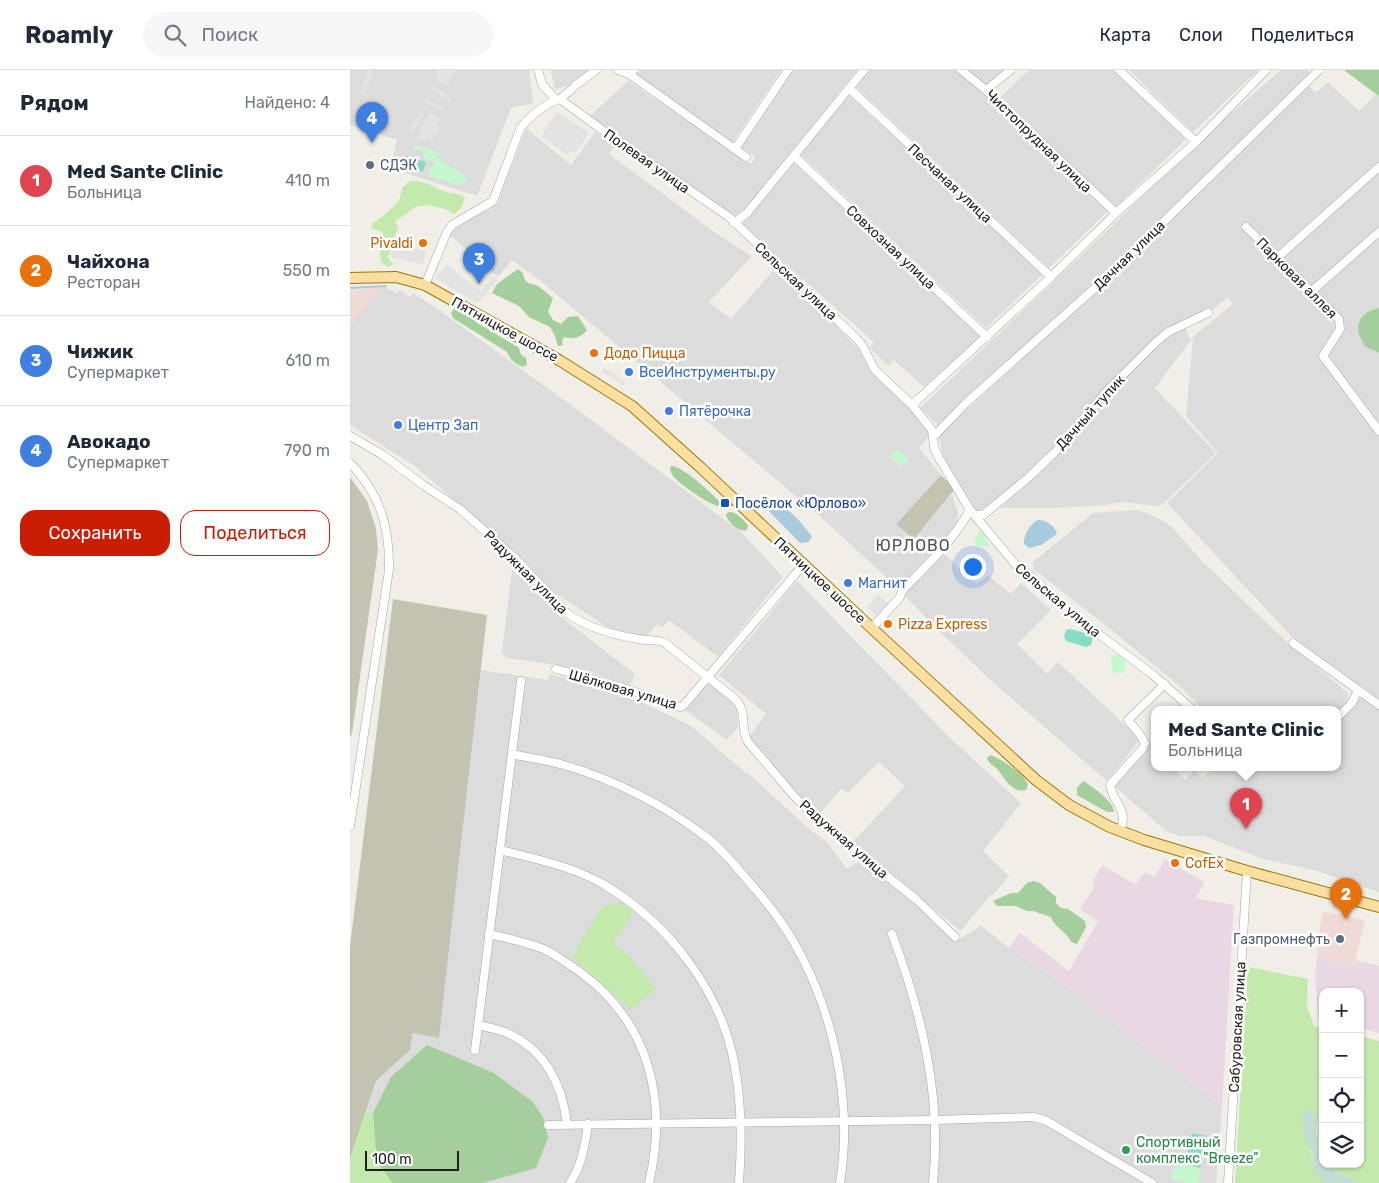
<!DOCTYPE html>
<html lang="ru">
<meta charset="utf-8">
<style>
:root{--surface:#fff;--page:#f6f6f7;--text:#1f2937;--muted:#747a83;--line:#e0e1e3;--accent:#cb1d04}
body{margin:0;font-family:Rubik,sans-serif;background:var(--page);color:var(--text)}
.controls{position:absolute;right:15px;bottom:15px;display:grid;overflow:hidden;border-radius:10px;box-shadow:0 1px 4px #0004}
.controls button{width:45px;height:45px;display:grid;place-items:center;padding:0;border:0;border-bottom:1px solid var(--line);background:var(--surface);color:var(--text);font:25px sans-serif}
.scale{position:absolute;left:15px;bottom:12px;width:94px;box-sizing:border-box;padding-left:5px;border:2px solid #1f1f1f;border-top:0;font-size:14px;line-height:18px;white-space:nowrap;color:#1f1f1f;-webkit-text-stroke:4px #fff;paint-order:stroke}
.you{position:absolute;left:622px;top:496px;width:18px;height:18px;margin:-12px;border:4px solid #fff;border-radius:50%;background:#1a73e8;box-shadow:0 0 0 8px #1a73e833}
.badge{display:grid;place-items:center;width:32px;height:32px;border-radius:50%;background:var(--accent);color:#fff;font-size:16px;font-weight:700}
.pin{position:absolute;translate:-50% -41px;filter:drop-shadow(0 1px 2px #0008)}
.pin::after{content:'';position:absolute;top:26px;width:18px;height:15px;background:inherit;clip-path:polygon(0 0,100% 0,50% 100%)}
.popup{position:absolute;left:801px;top:636px;width:190px;height:65px;box-sizing:border-box;display:grid;place-content:center;border-radius:10px;background:var(--surface);filter:drop-shadow(0 1px 4px #0005);font-size:16px;white-space:nowrap;color:var(--muted)}
.popup b{font-size:19px;color:var(--text)}
.popup::after{content:'';position:absolute;left:50%;top:100%;margin-left:-10px;border:10px solid transparent;border-top-color:var(--surface)}
.list{margin:0;padding:0;list-style:none}
h2{display:flex;justify-content:space-between;align-items:center;height:65px;margin:0;padding:0 20px;font-size:21px}
h2 small{font-size:16px;font-weight:400;color:var(--muted)}
.list li{display:grid;grid-template-columns:32px 1fr auto;gap:15px;align-items:center;box-sizing:border-box;height:90px;padding:0 20px;border-top:1px solid var(--line)}
.list b{display:block;font-size:19px;white-space:nowrap}
.list p{margin:0;font-size:16px;white-space:nowrap;color:var(--muted)}
.list em{font-size:16px;font-style:normal;color:var(--muted)}
.actions{display:flex;gap:10px;padding:15px 20px}
.actions a{flex:1;padding:11px 0;border:1px solid var(--accent);border-radius:15px;text-align:center;font-size:18px;color:var(--accent)}
.actions .main{background:var(--accent);color:#fff}
.icon{flex:none;width:28px;height:28px;fill:none;stroke:currentColor;stroke-width:2;stroke-linecap:round;stroke-linejoin:round}
.map{position:relative;flex:none;width:1029px;height:1113px;overflow:hidden}
header{display:flex;align-items:center;gap:30px;box-sizing:border-box;height:70px;padding:0 25px;background:var(--surface);border-bottom:1px solid var(--line)}
header strong{font-size:24px}
nav{display:flex;gap:28px;margin-inline-start:auto;font-size:18px}
.search{width:350px;height:45px;background:var(--page);display:flex;align-items:center;gap:12px;box-sizing:border-box;padding:0 18px;border-radius:28px;color:var(--muted);font-size:19px}
main{display:flex}
aside{flex:1;background:var(--surface)}
.map>svg:first-child{display:block}
</style>
<header>
<strong>Roamly</strong>
<div class="search"><svg class="icon" aria-label="search" viewBox="0 0 24 24"><circle cx="10" cy="10" r="6"/><path d="M15 15l6 6"/></svg>Поиск</div>
<nav><a>Карта</a><a>Слои</a><a>Поделиться</a></nav>
</header>
<main>
<aside>
<h2>Рядом<small>Найдено: 4</small></h2>
<ul class="list">
<li><span class="badge" style="background:#e0444e">1</span><div><b>Med Sante Clinic</b><p>Больница</p></div><em>410 m</em></li>
<li><span class="badge" style="background:#e8710a">2</span><div><b>Чайхона</b><p>Ресторан</p></div><em>550 m</em></li>
<li><span class="badge" style="background:#3f7fe0">3</span><div><b>Чижик</b><p>Супермаркет</p></div><em>610 m</em></li>
<li><span class="badge" style="background:#3f7fe0">4</span><div><b>Авокадо</b><p>Супермаркет</p></div><em>790 m</em></li>
</ul>
<div class="actions"><a class="main">Сохранить</a><a>Поделиться</a></div>
</aside>
<div class="map">
<svg width="1029" height="1113" viewBox="0 0 1029 1113">
<rect width="100%" height="100%" fill="#f0eee6"/>
<!-- residential -->
<g fill="#dddcdc">
<polygon points="0,0 179,0 183,33 161,38 127,126 40,98 47,70 0,55"/>
<polygon points="201,0 241,0 225,14 205,19"/>
<polygon points="291,0 431,0 383,72 284,6"/>
<polygon points="443,0 507,0 393,142 386,148 240,46 278,11 401,94 405,87 390,76"/>
<polygon points="518,0 606,0 633,23 758,141 699,198 505,16"/>
<polygon points="616,0 655,0 638,14 633,14"/>
<polygon points="679,0 764,0 836,69 765,138 651,27"/>
<polygon points="779,0 908,0 843,62"/>
<polygon points="931,0 957,0 962,5 775,187 589,356 570,338 734,183 846,74"/>
<polygon points="978,12 1009,41 1026,24 1029,26 1029,630 943,568 817,433 868,383 836,346 843,267 883,234 878,227 860,242 856,238 843,248 825,257 818,257 707,375 667,413 631,440 626,441 599,398 592,382 589,366 958,15 965,23"/>
<polygon points="499,25 693,204 636,258 449,83"/>
<polygon points="176,58 221,95 245,62 265,75 259,84 367,164 402,186 359,232 381,249 423,201 452,224 482,251 509,280 519,299 557,333 580,365 569,378 591,405 546,454 564,469 602,424 608,443 607,455 549,519 473,449 192,212 162,190 148,207 99,164 116,151 142,138 148,132"/>
<polygon points="444,93 632,266 574,317 544,290 539,296 519,277 524,272 393,156 393,150"/>
<polygon points="34,216 46,223 50,220 60,227 63,223 83,236 228,340 392,463 433,507 368,587 319,550 312,557 307,554 296,567 262,560 202,521 167,485 65,396 0,355 0,255"/>
<polygon points="835,258 841,270 805,318 866,383 812,435 805,436 773,432 756,435 704,438 650,438 685,407 740,344 783,299 822,264"/>
<polygon points="788,440 804,446 821,456 853,492 938,573 998,623 997,634 987,644 987,640 854,640 826,613 759,558 683,499 683,492 743,443"/>
<polygon points="593,483 627,514 638,506 661,524 671,513 701,540 667,574 697,604 708,592 789,668 789,671 757,711 645,614 592,564 553,524"/>
<polygon points="162,499 220,554 285,604 280,615 239,602 208,595 156,588 152,582"/>
<polygon points="447,511 600,668 671,733 633,781 659,806 643,825 641,824 611,861 502,773 555,716 529,692 498,723 492,718 469,744 446,723 407,677 400,666 416,644 369,605"/>
<polygon points="131,600 198,610 200,604 281,627 341,656 396,703 398,703 459,759 477,772 497,799 512,790 566,832 606,871 631,856 659,878 718,917 872,1037 866,1113 43,1113 27,1092 23,1043 16,1042 26,1011 60,980 63,963 89,967"/>
<polygon points="359,613 387,636 388,657 377,670 335,640"/>
<polygon points="1012,627 1029,639 1029,822 967,801 913,789 854,766 831,766 816,761 762,714 801,672 805,676 805,698 824,698 835,710 845,700 853,708 863,698 987,698 987,651"/>
</g>
<!-- commercial -->
<g fill="#f0dad5">
<polygon points="34,216 5,251 0,255 0,220"/>
<polygon points="972,841 1015,850 1004,896 967,887"/>
</g>
<!-- industrial -->
<g fill="#e9d8e3">
<polygon points="815,790 855,812 846,828 884,835 872,1037 718,917 659,878 670,863 719,901 748,851 730,840 745,815 742,813 752,795 786,815 791,806 796,802 804,807"/>
<polygon points="967,887 1004,896 1006,890 1029,896 1029,963 1010,958 1010,922 973,922 973,949 968,948 965,904"/>
</g>
<!-- construction -->
<g fill="#c2c4b1">
<polygon points="591,405 605,419 564,469 546,454"/>
<polygon points="0,407 17,431 26,459 28,480 2,663 0,668"/>
<polygon points="43,529 137,545 89,968 63,963 60,980 26,1011 0,1089 0,876"/>
</g>
<!-- grass -->
<g fill="#c3e9ad">
<path d="M60,111C73,110 85,117 96,122C103,124 110,123 115,128L111,138L104,144C93,137 76,132 64,138C58,142 54,147 47,149L45,153L48,157L38,188L43,194L41,196L38,197L31,192L29,178L33,162L21,158L22,154C28,151 46,135 49,130C51,126 51,122 52,118Z"/>
<polygon points="271,832 283,843 263,873 280,887 306,919 280,940 251,912 222,887 251,838"/>
<path d="M898,897L958,909L957,936L964,956L973,958V1083L967,1070L968,1051L960,1081L963,1085C960,1098 966,1104 975,1113H885Z"/>
<path d="M1010,966L1029,971V1113H1006L1004,1109C995,1108 985,1102 980,1094H1010Z"/>
<polygon points="16,1042 23,1043 27,1092 43,1113 0,1113 0,1089"/>
</g>
<!-- forest -->
<g fill="#a4ce9b">
<polygon points="994,0 1029,0 1029,26 1026,24"/>
<path d="M168,199L172,202L175,210L178,213L188,216L203,228L198,242L203,250L211,254L218,247L228,246L237,260C232,267 222,270 214,267L212,271L213,275L208,276L205,266L200,257L179,247L169,236L142,223L147,214Z"/>
<path d="M1029,238V283C1025,280 1018,279 1015,276C1013,274 1013,271 1011,269C1003,253 1013,241 1029,238Z"/>
<path d="M104,239C112,239 120,246 126,252L169,278L171,285L176,288L177,295L173,297C165,294 160,290 157,282L103,248L101,243Z"/>
<path d="M321,396C331,395 362,423 370,432L369,436C361,436 331,415 324,407C323,406 320,401 320,400Z"/>
<path d="M379,442C387,442 394,450 398,456L397,460C389,463 377,452 376,444Z"/>
<path d="M640,685C652,689 672,703 678,714L676,720C661,723 656,710 648,700C644,695 639,695 637,688Z"/>
<path d="M733,711C741,716 764,731 764,742H757L727,725V718Z"/>
<path d="M684,811L690,813L706,827V833L711,838L718,839L735,851L736,857L727,874L721,872C717,861 704,858 701,847L683,841H677L666,836H647L643,831L661,823H668L677,813Z"/>
<polygon points="77,975 144,1003 183,1032 193,1047 198,1068 186,1098 133,1113 43,1113 27,1092 23,1043 41,1007"/>
</g>
<!-- wetland -->
<path fill="#c3ddd5" d="M955,1039L960,1040L966,1046L967,1070L973,1083V1094H980C985,1102 995,1108 1005,1109L1006,1113H975L965,1103L962,1094L963,1085L955,1067L952,1048Z"/>
<!-- park -->
<g fill="#c4f9cf">
<polygon points="65,75 90,83 84,91 74,88 74,82 69,79 63,80"/>
<polygon points="88,88 117,108 112,116 79,106 78,103"/>
<polygon points="548,379 559,389 551,397 540,387"/>
<polygon points="630,461 634,463 639,477 624,475 625,468"/>
<polygon points="769,585 776,591 774,603 763,603 761,586"/>
<polygon points="827,1094 852,1099 848,1113 839,1113 820,1109"/>
</g>
<!-- pitch -->
<g fill="#85ddc6">
<polygon points="56,86 76,92 73,102 53,95"/>
<polygon points="721,559 742,565 743,567 741,575 736,577 716,571 714,566 716,560"/>
<polygon points="842,1063 857,1066 850,1098 835,1094"/>
</g>
<!-- parking -->
<g fill="#e3e3e3">
<polygon points="19,0 23,0 14,25 10,23"/>
<polygon points="88,0 107,0 96,17 86,10"/>
<polygon points="84,16 102,28 100,32 81,20"/>
<polygon points="77,27 95,39 92,43 74,31"/>
<polygon points="16,36 19,48 28,51 27,55 15,52 11,37"/>
<polygon points="70,42 74,45 63,62 58,60"/>
<polygon points="207,42 239,63 226,83 221,81 218,85 191,67"/>
<polygon points="81,43 90,49 87,54 91,57 82,70 78,67 76,70 69,69 66,66"/>
<polygon points="49,166 55,167 54,172 62,174 62,177 76,181 73,195 40,187 45,169"/>
<polygon points="97,194 130,221 143,206 147,210 128,233 85,208"/>
<polygon points="254,298 275,312 273,316 252,301"/>
<polygon points="528,525 540,535 528,547 517,537"/>
</g>
<!-- water -->
<g fill="#a7cadc">
<path d="M416,430C437,435 450,450 462,467L458,472L450,473L413,435Z"/>
<path d="M688,450C696,450 705,456 707,464L691,475L679,478L674,474C673,465 681,453 688,450Z"/>
</g>
<g fill="none" stroke-linecap="round" stroke-linejoin="round">
<!-- stream -->
<polyline stroke="#a7cadc" stroke-width="2" points="0,218 36,216"/>
<defs>
<g id="minor">
<polyline points="188,0 192,14 206,30 210,29 251,59 379,147 506,268 512,275 525,300 562,335 582,360 584,377 589,388 620,440 670,500 682,507 722,544 802,604 843,640"/>
<polyline points="268,0 279,4 284,0"/>
<polyline points="611,0 636,20 766,143"/>
<polyline points="769,0 846,72"/>
<polyline points="279,4 396,87"/>
<polyline points="226,15 246,0"/>
<polyline points="499,18 701,207"/>
<polyline points="636,20 661,0"/>
<polyline points="210,29 222,19"/>
<polyline points="385,79 438,0"/>
<polyline points="444,86 637,267"/>
<polyline points="384,153 397,143 514,0"/>
<polyline points="896,157 989,249 990,259 973,286 1029,361"/>
<polyline points="928,187 1029,97"/>
<path d="M75,215L97,162L102,155L143,131L170,59C178,47 193,36 206,30"/>
<polyline points="962,221 1029,162"/>
<polyline points="562,335 701,207 766,143 846,72 916,0"/>
<path d="M0,366L33,385L73,415L110,439L165,488L217,543C236,557 264,565 288,569C297,571 306,569 315,573L384,628C399,642 389,656 398,672L444,726L473,755L567,830L605,867"/>
<polyline points="584,366 616,333 756,208 969,0"/>
<path d="M0,393C30,423 40,458 39,500L0,756"/>
<polyline points="625,445 633,445 679,407 705,382 756,322 805,273 818,262 858,243"/>
<path d="M522,558L550,527L552,521C576,496 603,471 620,440"/>
<polyline points="943,573 1029,635"/>
<polyline points="206,599 268,616 330,637 333,636 454,494"/>
<polyline points="987,648 1002,633 1008,620"/>
<path d="M162,684C179,688 197,690 214,695C265,710 312,734 355,766C371,778 386,796 399,812C420,835 439,861 453,889C487,957 502,1038 490,1113"/>
<path d="M770,761C779,738 764,736 760,715L793,678L795,673L791,666L778,650L815,614"/>
<path d="M150,780C186,789 226,797 258,817C319,855 370,920 384,992C392,1032 392,1072 389,1113"/>
<path d="M139,864C157,868 174,872 191,878C204,883 218,894 230,902C300,953 318,1031 299,1113"/>
<path d="M542,864C572,944 592,1027 583,1113"/>
<path d="M128,955C137,957 146,959 155,962C195,979 212,1013 217,1054"/>
<polyline points="125,980 171,611"/>
<polyline points="198,1055 585,1050 683,1047 695,1050 802,1113"/>
<path d="M220,1113C232,1095 235,1075 238,1054"/>
<polyline points="878,1113 897,801"/>
</g>
<polyline id="major" points="0,208 46,207 75,215 209,290 282,336 350,397 514,551 686,710 719,735 760,757 794,770 897,801 1029,837"/>
</defs>
<!-- minor casing -->
<use href="#minor" stroke="#a6a6a6" stroke-width="9"/>
<!-- major casing -->
<use href="#major" stroke="#987903" stroke-width="12"/>
<!-- minor -->
<use href="#minor" stroke="#fff" stroke-width="8"/>
<!-- major -->
<use href="#major" stroke="#fadfa0" stroke-width="10"/>
</g>
<!-- markers -->
<g fill="#5c6f8a" stroke="#fff" stroke-width="2">
<circle cx="20" cy="95" r="5"/>
<circle cx="990" cy="869" r="5"/>
</g>
<g fill="#e8710a" stroke="#fff" stroke-width="2">
<circle cx="73" cy="173" r="5"/>
<circle cx="244" cy="283" r="5"/>
<circle cx="538" cy="554" r="5"/>
<circle cx="825" cy="793" r="5"/>
</g>
<g fill="#3f7fe0" stroke="#fff" stroke-width="2">
<circle cx="279" cy="302" r="5"/>
<circle cx="319" cy="341" r="5"/>
<circle cx="48" cy="355" r="5"/>
<circle cx="498" cy="513" r="5"/>
</g>
<rect fill="#1a4fb4" stroke="#fff" stroke-width="2" x="370" y="428" width="10" height="10" rx="2.5"/>
<circle fill="#2e9e5b" stroke="#fff" stroke-width="2" cx="776" cy="1080" r="5"/>
<g text-anchor="middle" stroke-width="5" stroke-linejoin="round" paint-order="stroke">
<!-- street labels -->
<g font-size="14" fill="#1f1f1f" stroke="#fff">
<text transform="translate(689 71) rotate(44)" y="5">Чистопрудная улица</text>
<text transform="translate(297 91) rotate(35)" y="5">Полевая улица</text>
<text transform="translate(600 113) rotate(43)" y="5">Песчаная улица</text>
<text transform="translate(541 177) rotate(43)" y="5">Совхозная улица</text>
<text transform="translate(779 185) rotate(-44)" y="5">Дачная улица</text>
<text transform="translate(947 208) rotate(45)" y="5">Парковая аллея</text>
<text transform="translate(446 211) rotate(43)" y="5">Сельская улица</text>
<text transform="translate(155 259) rotate(29)" y="5">Пятницкое шоссе</text>
<text transform="translate(740 342) rotate(-48)" y="5">Дачный тупик</text>
<text transform="translate(176 502) rotate(45)" y="5">Радужная улица</text>
<text transform="translate(470 510) rotate(43)" y="5">Пятницкое шоссе</text>
<text transform="translate(708 530) rotate(40)" y="5">Сельская улица</text>
<text transform="translate(273 619) rotate(16)" y="5">Шёлковая улица</text>
<text transform="translate(494 769) rotate(41)" y="5">Радужная улица</text>
<text transform="translate(887 957) rotate(-87)" y="5">Сабуровская улица</text>
</g>
<!-- service labels -->
<g font-size="14" fill="#4e5e75" stroke="#fff" text-anchor="start">
<text x="30" y="100">СДЭК</text>
<text x="980" y="874" text-anchor="end">Газпромнефть</text>
</g>
<!-- food labels -->
<g font-size="14" fill="#c56008" stroke="#fff" text-anchor="start">
<text x="63" y="178" text-anchor="end">Pivaldi</text>
<text x="254" y="288">Додо Пицца</text>
<text x="548" y="559">Pizza Express</text>
<text x="835" y="798">CofEx</text>
</g>
<!-- shop labels -->
<g font-size="14" fill="#366cbe" stroke="#fff" text-anchor="start">
<text x="289" y="307">ВсеИнструменты.ру</text>
<text x="329" y="346">Пятёрочка</text>
<text x="58" y="360">Центр Зап</text>
<text x="508" y="518">Магнит</text>
</g>
<!-- transit labels -->
<g font-size="14" fill="#164399" stroke="#fff" text-anchor="start">
<text x="385" y="438">Посёлок «Юрлово»</text>
</g>
<!-- leisure labels -->
<g font-size="14" fill="#27864d" stroke="#fff" text-anchor="start">
<text x="786" y="1077">Спортивный<tspan x="786" dy="16">комплекс "Breeze"</tspan></text>
</g>
<!-- quarter labels -->
<g font-size="16" letter-spacing="1" fill="#525252" stroke="#fff">
<text x="563" y="481">ЮРЛОВО</text>
</g>
</g>
</svg>
<div class="controls">
<button>+</button>
<button>−</button>
<button><svg class="icon" aria-label="locate" viewBox="0 0 24 24"><circle cx="12" cy="12" r="6"/><path d="M12 2v4M12 18v4M2 12h4M18 12h4"/></svg></button>
<button><svg class="icon" aria-label="layers" viewBox="0 0 24 24"><path d="M12 4l9 5-9 5-9-5zM3 14l9 5 9-5"/></svg></button>
</div>
<div class="scale">100 m</div>
<div class="you"></div>
<div class="pin badge" style="left:896px;top:759px;background:#e0444e">1</div>
<div class="popup"><b>Med Sante Clinic</b>Больница</div>
<div class="pin badge" style="left:996px;top:849px;background:#e8710a">2</div>
<div class="pin badge" style="left:129px;top:214px;background:#3f7fe0">3</div>
<div class="pin badge" style="left:22px;top:73px;background:#3f7fe0">4</div>
</div>
</main>
